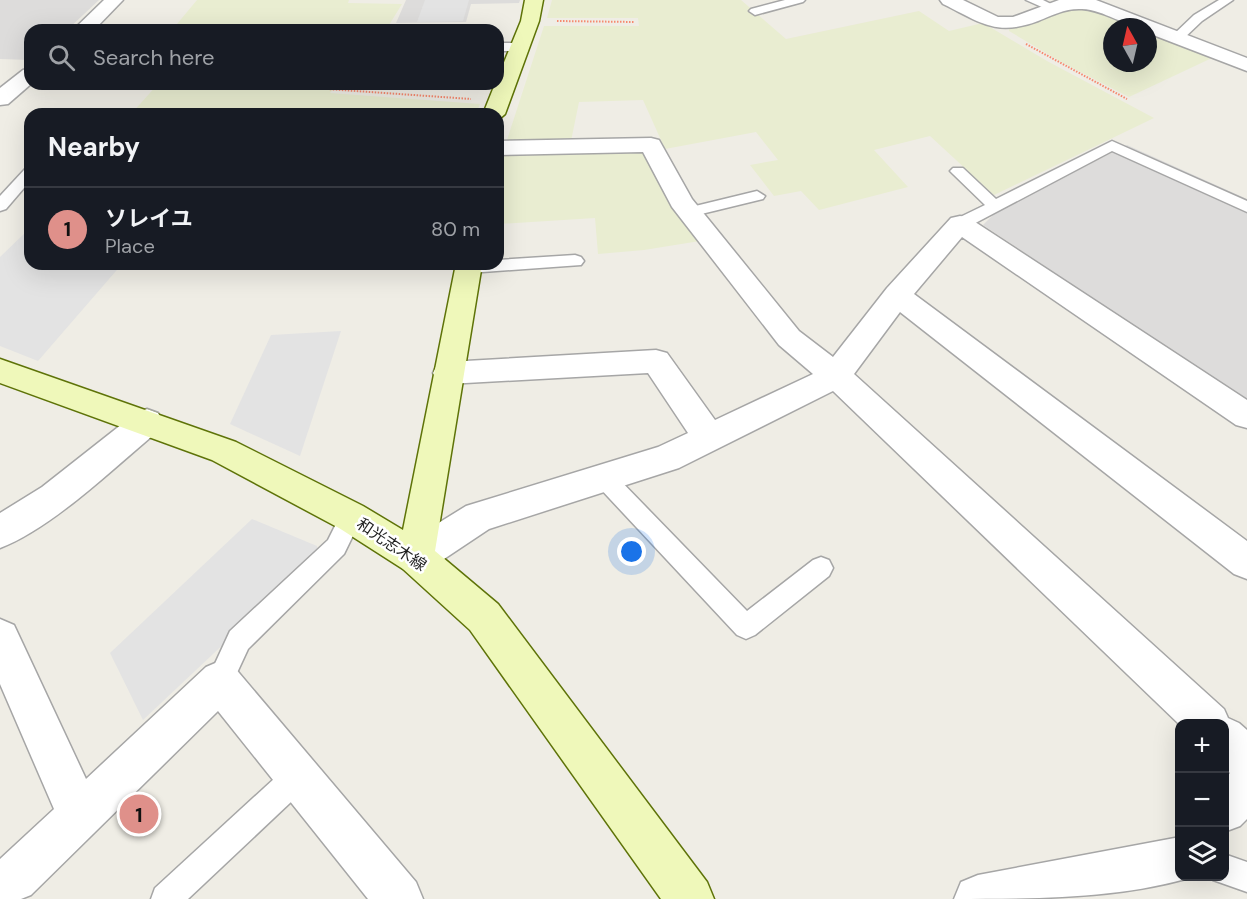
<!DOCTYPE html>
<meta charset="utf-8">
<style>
:root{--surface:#171b24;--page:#242831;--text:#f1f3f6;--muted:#9ea1a6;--line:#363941;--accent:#df908a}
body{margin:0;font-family:"DM Sans","Noto Sans JP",sans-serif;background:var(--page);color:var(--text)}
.controls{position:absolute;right:18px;bottom:18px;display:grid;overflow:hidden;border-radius:12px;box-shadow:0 6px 24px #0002}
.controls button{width:54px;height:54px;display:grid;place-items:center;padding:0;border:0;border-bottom:2px solid var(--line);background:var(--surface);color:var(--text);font:30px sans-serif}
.compass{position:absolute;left:1103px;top:18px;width:54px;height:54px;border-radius:50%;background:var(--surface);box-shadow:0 6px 24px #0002;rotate:352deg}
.you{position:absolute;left:632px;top:552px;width:21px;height:21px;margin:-15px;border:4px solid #fff;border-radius:50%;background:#1a73e8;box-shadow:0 0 0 9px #1a73e833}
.badge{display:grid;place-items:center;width:39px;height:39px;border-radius:50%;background:var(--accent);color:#111;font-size:20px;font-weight:700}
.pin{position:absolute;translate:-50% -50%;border:3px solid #fff;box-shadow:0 2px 6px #0006}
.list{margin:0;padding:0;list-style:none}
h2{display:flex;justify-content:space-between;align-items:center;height:78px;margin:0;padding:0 24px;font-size:26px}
h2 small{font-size:20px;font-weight:400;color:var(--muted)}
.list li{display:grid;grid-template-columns:39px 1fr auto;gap:18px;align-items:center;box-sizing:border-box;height:84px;padding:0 24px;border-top:2px solid var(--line)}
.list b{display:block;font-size:22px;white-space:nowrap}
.list p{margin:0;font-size:20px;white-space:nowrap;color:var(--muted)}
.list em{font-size:20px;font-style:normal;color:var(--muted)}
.icon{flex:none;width:33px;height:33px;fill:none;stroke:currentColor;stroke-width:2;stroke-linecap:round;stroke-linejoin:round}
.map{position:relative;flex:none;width:1247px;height:899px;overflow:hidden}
.search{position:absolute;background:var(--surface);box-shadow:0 6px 24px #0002;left:24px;top:24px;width:480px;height:66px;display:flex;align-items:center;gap:15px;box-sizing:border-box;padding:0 21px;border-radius:18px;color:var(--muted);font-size:22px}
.panel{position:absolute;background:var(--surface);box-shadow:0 6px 24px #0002;left:24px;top:108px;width:480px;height:162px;border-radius:18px}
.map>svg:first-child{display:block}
</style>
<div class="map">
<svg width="1247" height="899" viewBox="0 0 1247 899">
<rect width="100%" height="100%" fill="#efede5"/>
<!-- residential -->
<g fill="#dddcdb">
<polygon points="0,0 99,0 67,30 30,30 30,60 0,59"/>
<polygon points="406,0 520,0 519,3 471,4 466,22 396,23"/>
<polygon points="1127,145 1247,199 1247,401 983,225 996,212"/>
</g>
<!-- farmland -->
<g fill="#e9edd1">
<polygon points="197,0 349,0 348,3 402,4 386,30 172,30"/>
<polygon points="552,0 741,0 786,39 919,11 949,31 983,23 1047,61 1154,118 994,195 930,136 874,150 908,187 819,210 801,191 774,196 750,165 778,160 756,132 665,149 643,100 579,102 571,141 506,143 544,26 639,26 638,18 547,18"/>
<polygon points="1073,6 1090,6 1141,27 1112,27 1112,63 1148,63 1148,30 1214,57 1129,97 1063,63 1009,31 1009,26 1037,22"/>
<polygon points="158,84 338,84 330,93 480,104 476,114 131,114"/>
<polygon points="648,151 706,240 644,250 598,254 595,218 498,224 498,156 506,152"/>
</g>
<!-- parking -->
<g fill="#e3e3e3">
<polygon points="425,0 469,0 463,21 417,22"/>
<polygon points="26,232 30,232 30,264 122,264 38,361 0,346 0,257"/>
<polygon points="341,331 300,456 230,424 271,335"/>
<polygon points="252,519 317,546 318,555 143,720 110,653"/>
</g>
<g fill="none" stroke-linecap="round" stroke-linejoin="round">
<defs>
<g id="lane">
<polygon points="785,0 805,0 803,2 755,15 749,11 751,9"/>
<polygon points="1026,0 1043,0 1059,8 1053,12"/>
<polygon points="1219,0 1233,0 1202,21 1181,41 1173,41 1171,38 1173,35 1194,15"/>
<polygon points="498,43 520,43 526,47 520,51 498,51"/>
<polygon points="1112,141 1247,201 1247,212 1112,151 966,228 960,229 952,224 954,220 985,205 953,174 950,171 953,168 963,168 996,199"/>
<polygon points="30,167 30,181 6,209 0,211 0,196 25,169"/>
<polygon points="757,191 765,196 763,199 689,217 681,212 683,209"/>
<polygon points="575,255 581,257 584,261 581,265 469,273 463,271 460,267 462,264 498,264 498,260"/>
<polygon points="604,469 612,472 747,611 813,560 821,557 829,560 833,568 829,576 755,635 746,639 737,635 596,484 593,478 596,472"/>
<polygon points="351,507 359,510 362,517 344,554 248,649 229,690 220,694 211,690 207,681 230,631 328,540 343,510"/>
<polygon points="298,762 308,766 312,776 308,786 188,899 151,899 155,888 288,766"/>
<polygon points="1224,854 1247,862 1247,892 1213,880 1212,876 1224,876"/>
</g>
<g id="street">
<polygon points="104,0 123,0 94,30 73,30"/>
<path d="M940,0H963L998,17H1013L1059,0H1096L1247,58V71L1148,33V27C1123,27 1105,10 1082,9C1066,8 1053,15 1038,21C996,37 980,22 943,4Z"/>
<polygon points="30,68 31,84 8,104 0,105 0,88 23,70"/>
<polygon points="651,138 659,140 692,199 799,331 833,357 887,288 951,218 960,216 969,218 1247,400 1247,428 1236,425 962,237 914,294 1247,541 1247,579 1234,574 900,312 854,374 1224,709 1228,718 1239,723 1247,730 1247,819 1240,826 1224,832 1224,779 1230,773 1224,768 1224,724 1180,725 833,391 679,468 489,529 429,569 416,573 403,569 398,557 403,545 466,506 658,447 688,433 648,373 448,384 437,381 433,373 437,365 448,362 656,350 667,353 715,420 813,374 779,345 672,207 643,152 498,155 498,141"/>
<path d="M147,409L158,413L163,422L158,431C115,467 51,529 0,548V513L42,487L136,413Z"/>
<polygon points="0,619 14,625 86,779 206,667 220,661 234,667 416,882 423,899 368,899 218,711 31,895 21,899 0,899 0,859 54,809 0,684"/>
<path d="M1180,837V876H1196C1121,899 1034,899 954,899L961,882L978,875Z"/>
</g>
<g id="secondary">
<polygon points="525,0 543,0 539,21 505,114 498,120 498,114 483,114 495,84 498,84 498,77 521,21"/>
<polygon points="456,264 482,264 435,551 498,604 707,882 714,899 661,899 470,630 403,569 339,528 212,460 0,383 0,359 236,442 363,506 403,530"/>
</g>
</defs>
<!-- lane casing -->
<use href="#lane" stroke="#a6a6a6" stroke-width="3"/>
<!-- street casing -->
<use href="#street" stroke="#a6a6a6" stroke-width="3"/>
<!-- secondary casing -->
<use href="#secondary" stroke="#5e7308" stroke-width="3"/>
<!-- path -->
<g stroke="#f6896f" stroke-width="2" stroke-dasharray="1.5 1.5" stroke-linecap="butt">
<polyline points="557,21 635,22"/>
<polyline points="1026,44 1127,99"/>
<polyline points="255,84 471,99"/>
</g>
<!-- lane -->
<use href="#lane" fill="#fff" fill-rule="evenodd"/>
<!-- street -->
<use href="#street" fill="#fff" fill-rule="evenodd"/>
<!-- secondary -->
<use href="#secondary" fill="#eff8ba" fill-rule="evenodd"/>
</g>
<g text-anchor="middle" stroke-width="5" stroke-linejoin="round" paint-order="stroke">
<!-- street labels -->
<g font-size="16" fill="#1f1f1f" stroke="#fff">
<text transform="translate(392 544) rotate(34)" y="6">和光志木線</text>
</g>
</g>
</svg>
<div class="controls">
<button>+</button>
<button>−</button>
<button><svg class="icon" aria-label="layers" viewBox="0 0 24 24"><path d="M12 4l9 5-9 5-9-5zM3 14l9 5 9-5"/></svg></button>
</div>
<svg class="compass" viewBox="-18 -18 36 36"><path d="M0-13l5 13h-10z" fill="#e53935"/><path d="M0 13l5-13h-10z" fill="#9ea1a6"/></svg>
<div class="you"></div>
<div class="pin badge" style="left:139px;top:814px">1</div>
<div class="search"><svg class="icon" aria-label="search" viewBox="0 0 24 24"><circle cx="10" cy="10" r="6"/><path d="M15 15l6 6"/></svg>Search here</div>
<section class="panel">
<h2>Nearby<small></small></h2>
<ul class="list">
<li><span class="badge">1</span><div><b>ソレイユ</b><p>Place</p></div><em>80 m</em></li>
</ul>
</section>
</div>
